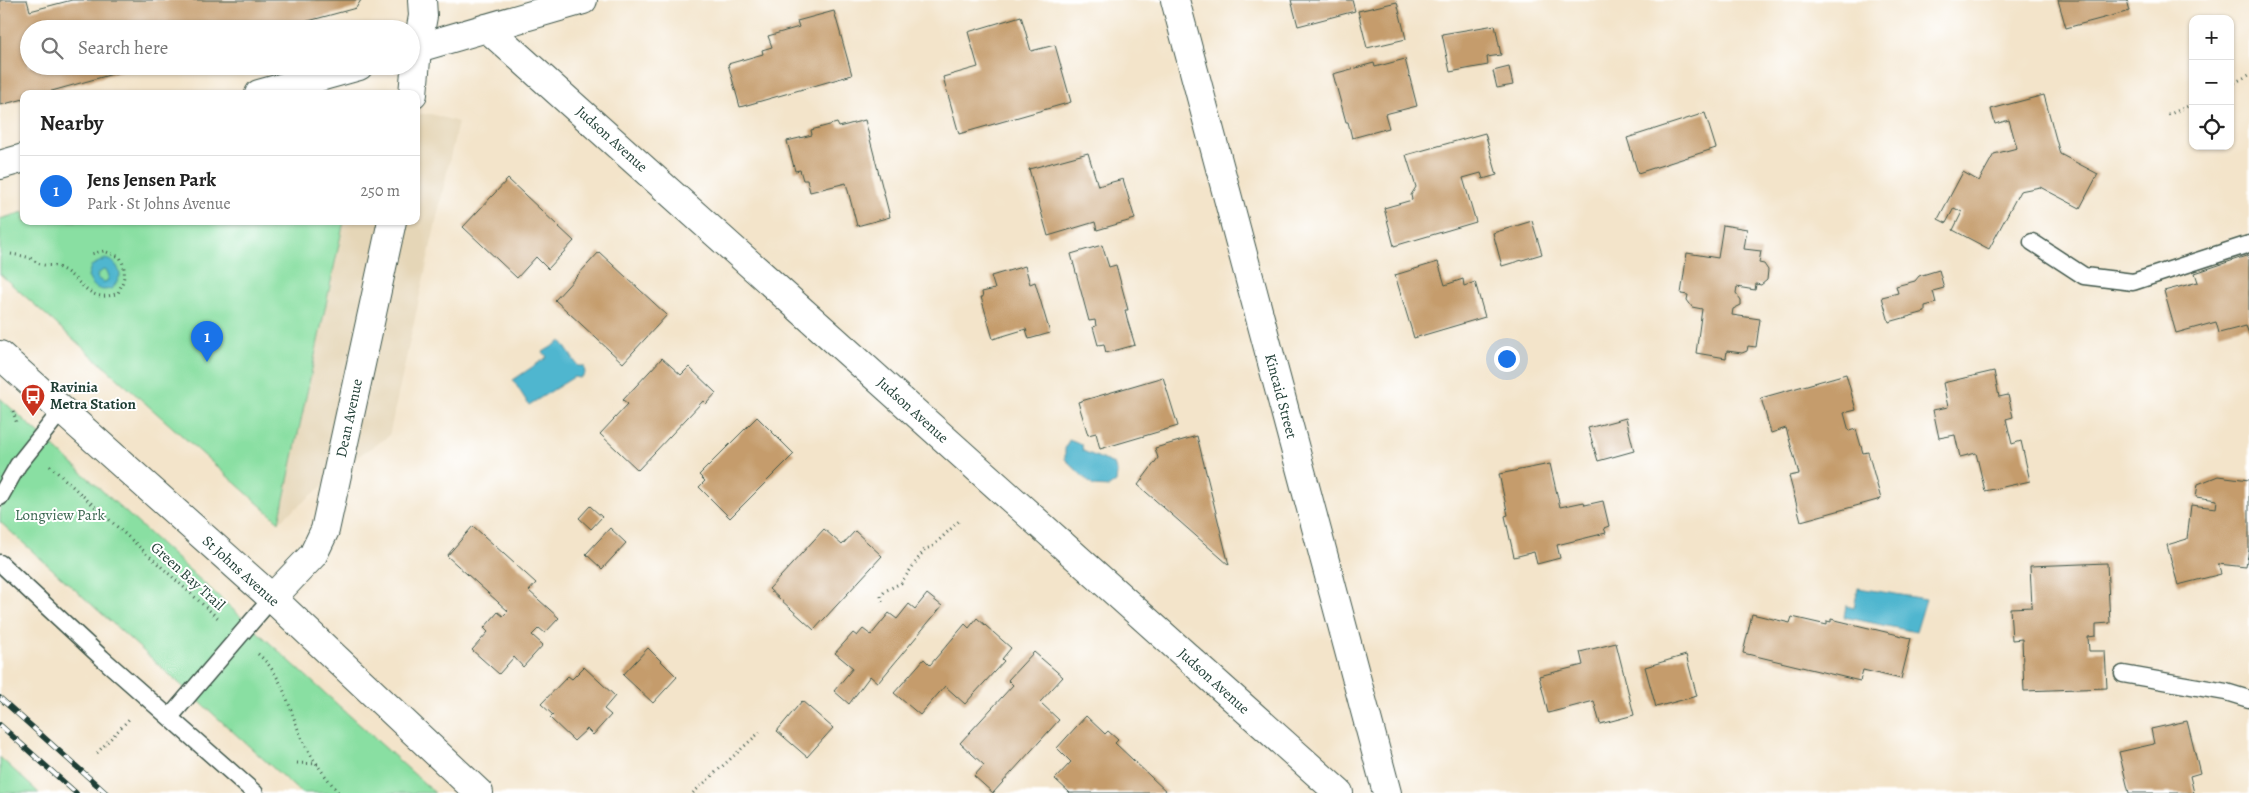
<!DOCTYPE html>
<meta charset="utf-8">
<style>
:root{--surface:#fff;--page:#f2f2f2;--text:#222;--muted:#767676;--line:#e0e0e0;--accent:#1a73e8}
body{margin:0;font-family:Alegreya,serif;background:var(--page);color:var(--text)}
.controls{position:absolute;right:15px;top:15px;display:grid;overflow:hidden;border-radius:10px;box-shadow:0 1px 4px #0004}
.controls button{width:45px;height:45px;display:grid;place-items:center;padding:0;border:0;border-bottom:1px solid var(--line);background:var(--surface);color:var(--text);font:25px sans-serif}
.you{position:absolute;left:1506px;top:358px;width:18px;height:18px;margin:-12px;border:4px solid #fff;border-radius:50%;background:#1a73e8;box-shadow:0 0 0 8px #1a73e833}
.badge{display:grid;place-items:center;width:32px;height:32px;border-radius:50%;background:var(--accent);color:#fff;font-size:16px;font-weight:700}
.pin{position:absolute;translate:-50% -41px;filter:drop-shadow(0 1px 2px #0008)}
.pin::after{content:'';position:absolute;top:26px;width:18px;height:15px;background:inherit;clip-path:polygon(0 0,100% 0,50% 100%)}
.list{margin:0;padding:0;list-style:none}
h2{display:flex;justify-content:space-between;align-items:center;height:65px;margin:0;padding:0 20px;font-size:21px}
h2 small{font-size:16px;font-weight:400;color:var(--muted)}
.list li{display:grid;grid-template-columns:32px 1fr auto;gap:15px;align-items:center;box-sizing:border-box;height:70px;padding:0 20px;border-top:1px solid var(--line)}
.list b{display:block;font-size:19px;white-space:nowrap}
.list p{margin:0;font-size:16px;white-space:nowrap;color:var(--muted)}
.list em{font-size:16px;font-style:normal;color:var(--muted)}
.icon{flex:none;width:28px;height:28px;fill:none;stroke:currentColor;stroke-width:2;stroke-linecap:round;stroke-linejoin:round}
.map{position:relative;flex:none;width:2249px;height:793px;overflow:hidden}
.search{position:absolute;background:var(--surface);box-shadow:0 1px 4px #0004;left:20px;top:20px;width:400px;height:55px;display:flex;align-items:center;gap:12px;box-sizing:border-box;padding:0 18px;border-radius:28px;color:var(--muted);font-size:19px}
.panel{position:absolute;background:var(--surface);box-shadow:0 1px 4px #0004;left:20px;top:90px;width:400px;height:135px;border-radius:10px}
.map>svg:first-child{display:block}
</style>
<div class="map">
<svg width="2249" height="793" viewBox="0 0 2249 793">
<rect width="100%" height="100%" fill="#fff"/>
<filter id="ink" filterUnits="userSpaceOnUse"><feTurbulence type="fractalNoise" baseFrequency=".02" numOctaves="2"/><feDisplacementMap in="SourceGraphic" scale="10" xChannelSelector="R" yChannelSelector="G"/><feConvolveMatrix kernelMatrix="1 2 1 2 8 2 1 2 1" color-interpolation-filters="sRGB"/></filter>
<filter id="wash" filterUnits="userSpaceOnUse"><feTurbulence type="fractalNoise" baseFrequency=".0096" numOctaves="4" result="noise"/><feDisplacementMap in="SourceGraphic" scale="20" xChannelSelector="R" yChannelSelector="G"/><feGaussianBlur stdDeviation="1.12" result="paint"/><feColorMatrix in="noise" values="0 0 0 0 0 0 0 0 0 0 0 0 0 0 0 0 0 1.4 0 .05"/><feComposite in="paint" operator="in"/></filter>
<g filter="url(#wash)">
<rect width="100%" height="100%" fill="#f3e4ca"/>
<!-- built -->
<polygon fill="#e5d6b7" points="416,114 431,114 458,122 389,436 360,455 279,522 199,450 208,221 416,221"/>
<!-- green -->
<g fill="#89dfa2" stroke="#548e6b">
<polygon points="24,212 24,221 344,221 279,522 0,274 0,219"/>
<polygon points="0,398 435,793 301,793 0,522"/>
<polygon points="0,757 3,760 39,793 0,793"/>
</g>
<!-- water -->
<g fill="#50b6cf" stroke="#387a82" fill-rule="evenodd">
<path d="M105,259C114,261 119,266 120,276L113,288C101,293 92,288 88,276L91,266ZM103,270L107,271L109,276L107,281L103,282L98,279L97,275Z"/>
<polygon points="561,341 578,366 584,366 585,374 580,378 574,377 529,405 513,380 547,357 543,352"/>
<polygon points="1069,440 1082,445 1083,451 1114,464 1117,473 1116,482 1109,487 1093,486 1065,459 1065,449"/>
<polygon points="1858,588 1926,599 1916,632 1844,617 1846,606 1854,608"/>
</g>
<g id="blocks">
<!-- building -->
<g fill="#c59c6c">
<polygon points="0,0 27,0 30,11 72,0 361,0 356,8 279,29 29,29 29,66 138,67 41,94 24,94 24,99 0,105"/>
<polygon points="1291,0 1352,0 1355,11 1298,26"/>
<polygon points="2058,0 2127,0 2130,11 2066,28"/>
<polygon points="1397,2 1406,39 1367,48 1358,11"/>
<polygon points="834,11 852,75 740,107 728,64 763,54 762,50 772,47 768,36 799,27 797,21"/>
<polygon points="1021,16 1031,51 1055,45 1071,102 959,134 943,77 978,67 968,32"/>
<polygon points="1495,25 1501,55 1487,57 1488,65 1450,72 1442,34"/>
<polygon points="1405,59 1417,106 1385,114 1389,128 1352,138 1348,122 1346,122 1333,74 1374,63 1375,67"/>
<polygon points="1509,67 1513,85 1497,88 1493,71"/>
<polygon points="2044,95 2060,154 2098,174 2080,208 2040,187 2020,191 1989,249 1953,230 1962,212 1954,208 1946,223 1938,219 1963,172 1979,181 1994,154 2017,148 2009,120 1995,124 1991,109"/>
<polygon points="1705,113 1716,148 1638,173 1627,138"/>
<polygon points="865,120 890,217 857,226 846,183 810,192 807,180 803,180 800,170 795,171 787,141 812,135 811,130 837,123 839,127"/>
<polygon points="1485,133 1497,175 1483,179 1481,173 1463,178 1476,222 1394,246 1384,208 1412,200 1411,195 1416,187 1406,155"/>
<polygon points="1088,153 1098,186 1123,179 1135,219 1097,230 1095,222 1048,236 1029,169"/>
<polygon points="508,179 574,241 548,269 536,257 517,278 463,227"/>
<polygon points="1532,221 1542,254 1502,266 1493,233"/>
<polygon points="1723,225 1747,229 1744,249 1761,251 1759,263 1764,264 1768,270 1767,280 1761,285 1756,284 1755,290 1737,287 1736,293 1741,300 1741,305 1733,309 1732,315 1760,319 1756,347 1748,346 1747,351 1742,353 1727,351 1726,358 1696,353 1702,309 1692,307 1687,300 1688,295 1681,294 1687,253 1718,258"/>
<polygon points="1102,245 1109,267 1116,265 1128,310 1125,310 1127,319 1135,345 1106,353 1104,344 1098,345 1093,327 1096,326 1095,320 1089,321 1071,254"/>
<polygon points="599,252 667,315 623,363 555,300"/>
<polygon points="2249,255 2249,334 2246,326 2219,333 2216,322 2176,333 2164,291 2198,282 2195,273"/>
<polygon points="1438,262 1445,285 1463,279 1464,286 1475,282 1485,317 1414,338 1395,275"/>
<polygon points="1025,266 1030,284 1035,282 1050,333 1029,339 1026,329 993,339 981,297 983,297 982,292 995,289 991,276"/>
<polygon points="1939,270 1944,288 1933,291 1936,303 1925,306 1925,312 1889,322 1882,297 1898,293 1896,286 1915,281 1919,276"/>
<polygon points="662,358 681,375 689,367 716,393 706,404 703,401 638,470 600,434 628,404 623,400"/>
<polygon points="1994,371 1999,397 2008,395 2013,417 2006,419 2012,444 2021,441 2030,481 1985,491 1976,453 1960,457 1955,435 1939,438 1933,410 1948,407 1943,383"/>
<polygon points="1846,374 1856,410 1844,413 1849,431 1856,429 1863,453 1868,452 1881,499 1801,521 1789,476 1799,474 1786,428 1771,433 1761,398"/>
<polygon points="1163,377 1178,426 1100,449 1096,433 1088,435 1078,402"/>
<polygon points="757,417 794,454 730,518 699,487 705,481 699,475"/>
<polygon points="1626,418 1634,451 1598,461 1588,428"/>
<polygon points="1197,436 1229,565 1138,485 1158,458 1155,448"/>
<polygon points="1550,464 1560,507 1584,502 1585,505 1603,501 1609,526 1604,528 1606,533 1557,545 1560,558 1537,564 1534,552 1514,557 1505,516 1508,515 1499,474"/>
<polygon points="2218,476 2249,480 2249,549 2246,567 2218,564 2221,574 2178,585 2167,545 2187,539 2191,505 2216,508 2217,500 2196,497 2198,484"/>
<polygon points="590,506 602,517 591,529 579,518"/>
<polygon points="473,526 536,583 529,591 559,618 545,633 539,628 532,635 543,645 523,667 514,657 499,674 472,650 488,632 484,628 498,612 503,616 508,611 447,556"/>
<polygon points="610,528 626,543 602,569 586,554"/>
<polygon points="824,529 842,545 855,531 882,556 814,630 769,589"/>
<polygon points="2107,563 2110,623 2096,624 2096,636 2088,637 2089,651 2105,651 2107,688 2024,691 2022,639 2012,640 2010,608 2032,607 2030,566"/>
<polygon points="927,594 942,606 878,683 870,676 849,704 834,691 853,668 835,653 853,633 857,636 863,629 871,635 889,613 897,619 909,604 915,609"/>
<polygon points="1752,614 1790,623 1792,617 1827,625 1827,621 1831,622 1831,619 1911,638 1901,679 1863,670 1860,681 1743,653"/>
<polygon points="977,618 1011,648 1002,659 1004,661 965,704 945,686 920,715 894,693 924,659 930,665 965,624 969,628"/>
<polygon points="1616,643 1634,715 1600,724 1594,701 1548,713 1539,676 1583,665 1580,652"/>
<polygon points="648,648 677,677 653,703 623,675"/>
<polygon points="1034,652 1063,677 1040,702 1059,720 993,793 974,776 984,765 960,743 1013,685 1008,680"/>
<polygon points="1686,655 1697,696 1656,707 1645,667"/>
<polygon points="584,667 615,696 604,709 611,715 593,735 587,729 574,741 550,718 553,715 541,704 568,676 572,679"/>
<polygon points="802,701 833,728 807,757 777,731"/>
<polygon points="1086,716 1105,734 1108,731 1118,740 1115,743 1168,793 1070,793 1055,779 1071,762 1057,748"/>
<polygon points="2187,721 2200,773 2190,776 2194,793 2129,793 2119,752 2154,744 2151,729"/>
</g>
</g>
</g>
<g filter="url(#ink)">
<use href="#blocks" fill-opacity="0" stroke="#3f564a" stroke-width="1"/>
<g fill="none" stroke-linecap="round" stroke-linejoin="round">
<defs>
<g id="lane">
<polyline points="2032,242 2084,276 2133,282 2249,244"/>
<polyline points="0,497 18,465 61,411"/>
<polyline points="0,563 102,658 255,793"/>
<polyline points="2123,674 2226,692 2249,699"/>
<polyline points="170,717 272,598"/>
</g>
<g id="street">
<polyline points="1175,0 1387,793"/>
<polyline points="487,28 1339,793"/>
<polyline points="413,94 417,49 423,16 422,0"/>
<polyline points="0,355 272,598 479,793"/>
<polyline points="272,598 313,555 325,530 392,221"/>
</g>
<g id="secondary">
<polyline points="411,50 583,0"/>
<polyline points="259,94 359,66"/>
<polyline points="0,165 24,158"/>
</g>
</defs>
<!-- lane casing -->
<use href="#lane" stroke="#3f564a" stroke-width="19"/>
<!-- street casing -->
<use href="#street" stroke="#3f564a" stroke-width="30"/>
<!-- secondary casing -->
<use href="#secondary" stroke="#3f564a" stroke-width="30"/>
<!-- path -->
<g stroke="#3f564a" stroke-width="3" stroke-dasharray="1 4" stroke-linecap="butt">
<polyline points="2230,85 2249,75"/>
<polyline points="2168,115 2193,104"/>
<path d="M11,254C17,255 24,256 30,258C34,260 37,263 40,264C45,266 51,265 55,266C82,275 86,306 118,293C125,278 127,271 120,257L104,251L91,254"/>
<polyline points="13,411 17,424"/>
<polyline points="50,466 220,620"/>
<polyline points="882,602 881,596 885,591 901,583 925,549 932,547 961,519"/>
<path d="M258,654C284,676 289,709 302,739C311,758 325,776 339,793"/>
<polyline points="97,753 131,717"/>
<polyline points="297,763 318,764"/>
<polyline points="693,793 760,732"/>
</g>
<!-- lane -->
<use href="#lane" stroke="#fff" stroke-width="16"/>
<!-- street -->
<use href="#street" stroke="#fff" stroke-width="28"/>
<!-- secondary -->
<use href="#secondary" stroke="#fff" stroke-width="28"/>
<defs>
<g id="rail">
<polyline points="0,698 106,793"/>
<polyline points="0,725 76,793"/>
</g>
</defs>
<!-- rail casing -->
<use href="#rail" stroke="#1f3d34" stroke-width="5.5"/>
<!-- rail -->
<use href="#rail" stroke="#fff" stroke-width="4" stroke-dasharray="11" stroke-linecap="butt"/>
</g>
</g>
<!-- icons -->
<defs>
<symbol id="bus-pin" viewBox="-11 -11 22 30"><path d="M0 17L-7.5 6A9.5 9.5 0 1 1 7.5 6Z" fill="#c8321e" stroke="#fff"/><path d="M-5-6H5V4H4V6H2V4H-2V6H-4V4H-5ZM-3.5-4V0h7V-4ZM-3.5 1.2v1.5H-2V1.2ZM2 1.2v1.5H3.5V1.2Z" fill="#fff"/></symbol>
</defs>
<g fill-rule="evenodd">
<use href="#bus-pin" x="19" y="382" width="28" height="38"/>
</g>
<g text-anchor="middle" stroke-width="4" stroke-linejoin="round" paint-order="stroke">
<!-- street labels -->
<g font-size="15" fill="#1f3d34" stroke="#fff">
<text transform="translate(612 139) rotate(42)" y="5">Judson Avenue</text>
<text transform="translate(1281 396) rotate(75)" y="5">Kincaid Street</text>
<text transform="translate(913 410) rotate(42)" y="5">Judson Avenue</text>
<text transform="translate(349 418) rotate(-78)" y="5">Dean Avenue</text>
<text transform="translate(241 571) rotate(42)" y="5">St Johns Avenue</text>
<text transform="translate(188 576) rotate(42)" y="5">Green Bay Trail</text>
<text transform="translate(1214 681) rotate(42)" y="5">Judson Avenue</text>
</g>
<!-- poi labels -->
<g font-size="15" font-weight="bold" fill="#1f3d34" stroke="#fff" text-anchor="start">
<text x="50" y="392">Ravinia<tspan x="50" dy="17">Metra Station</tspan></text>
</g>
<!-- park labels -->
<g font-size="15" fill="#3a6650" stroke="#fff">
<text x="60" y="520">Longview Park</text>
</g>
</g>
</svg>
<div class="controls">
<button>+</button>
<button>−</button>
<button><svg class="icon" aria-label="locate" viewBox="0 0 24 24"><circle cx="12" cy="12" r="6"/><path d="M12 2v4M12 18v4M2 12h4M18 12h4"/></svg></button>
</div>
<div class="you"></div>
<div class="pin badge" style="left:207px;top:362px">1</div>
<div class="search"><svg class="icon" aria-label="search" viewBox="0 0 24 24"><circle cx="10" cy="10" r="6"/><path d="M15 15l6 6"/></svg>Search here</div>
<section class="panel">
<h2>Nearby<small></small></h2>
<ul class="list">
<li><span class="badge">1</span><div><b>Jens Jensen Park</b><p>Park · St Johns Avenue</p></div><em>250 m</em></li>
</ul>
</section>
</div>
